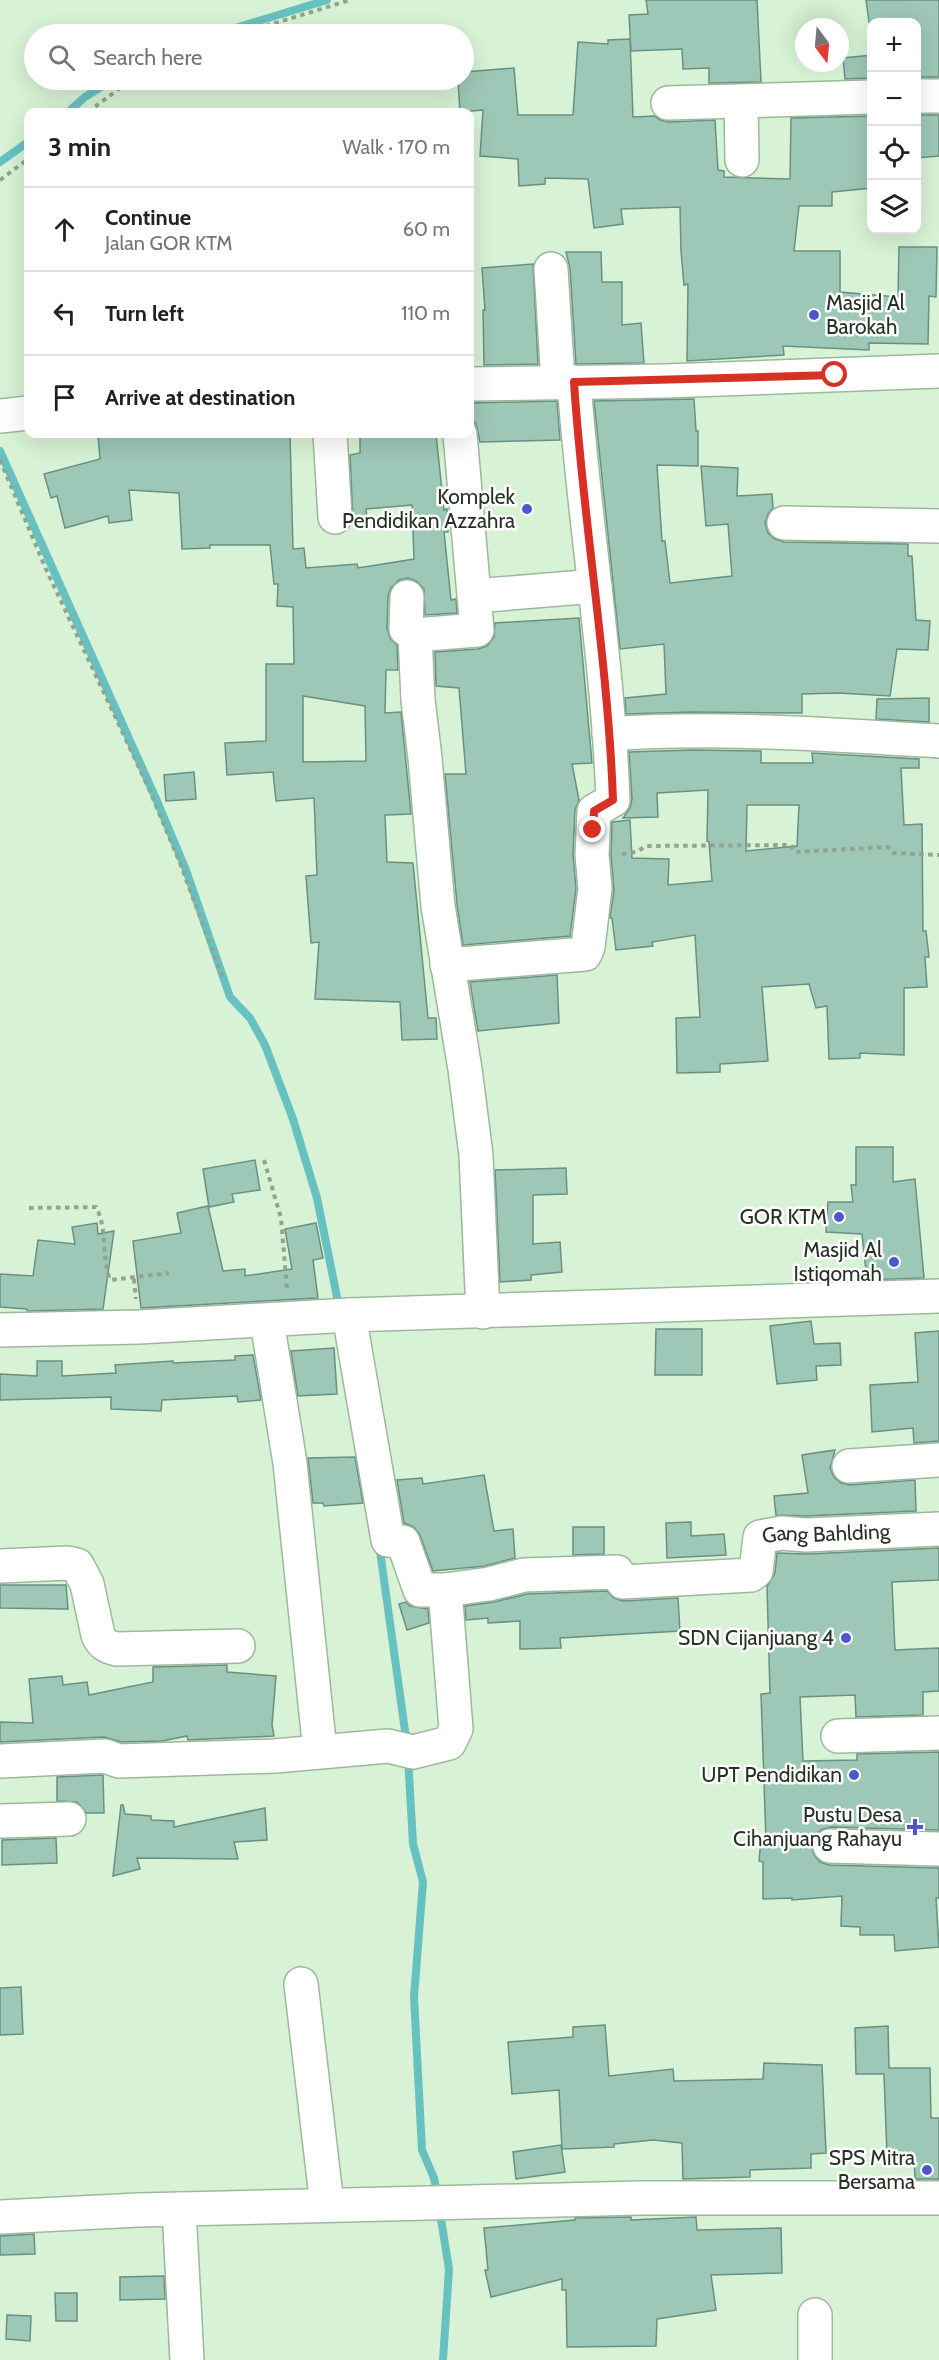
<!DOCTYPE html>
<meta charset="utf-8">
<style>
:root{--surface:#fff;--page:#f2f2f2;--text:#202124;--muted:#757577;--line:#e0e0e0}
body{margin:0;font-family:Cabin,sans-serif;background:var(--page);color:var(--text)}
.controls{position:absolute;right:18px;top:18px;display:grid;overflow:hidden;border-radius:12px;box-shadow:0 6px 24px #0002}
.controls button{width:54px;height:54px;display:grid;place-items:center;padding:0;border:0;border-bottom:2px solid var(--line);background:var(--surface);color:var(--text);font:30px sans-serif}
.compass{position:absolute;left:795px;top:18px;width:54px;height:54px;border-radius:50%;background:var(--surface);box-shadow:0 6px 24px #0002;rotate:164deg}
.stop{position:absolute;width:18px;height:18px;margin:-14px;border:4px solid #d93025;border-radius:50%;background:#fff}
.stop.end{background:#d93025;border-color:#fff;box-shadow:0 2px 6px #0008}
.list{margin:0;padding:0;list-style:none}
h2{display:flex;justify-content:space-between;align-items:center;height:78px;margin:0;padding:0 24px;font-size:26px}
h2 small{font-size:20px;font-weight:400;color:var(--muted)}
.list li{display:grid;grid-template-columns:39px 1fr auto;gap:18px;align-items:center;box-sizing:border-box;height:84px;padding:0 24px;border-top:2px solid var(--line)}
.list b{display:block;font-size:22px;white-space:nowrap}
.list p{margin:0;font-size:20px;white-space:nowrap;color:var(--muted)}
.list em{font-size:20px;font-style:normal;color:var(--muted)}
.icon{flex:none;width:33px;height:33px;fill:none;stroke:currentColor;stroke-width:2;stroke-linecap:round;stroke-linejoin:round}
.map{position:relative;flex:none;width:939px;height:2360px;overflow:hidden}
.search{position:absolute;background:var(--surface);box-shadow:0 6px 24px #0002;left:24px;top:24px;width:450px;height:66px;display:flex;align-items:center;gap:15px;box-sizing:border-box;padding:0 21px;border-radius:33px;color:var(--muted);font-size:22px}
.panel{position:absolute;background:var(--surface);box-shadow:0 6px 24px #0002;left:24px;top:108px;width:450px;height:330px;border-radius:12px}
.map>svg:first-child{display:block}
</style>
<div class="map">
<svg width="939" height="2360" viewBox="0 0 939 2360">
<rect width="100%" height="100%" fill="#d7f2d4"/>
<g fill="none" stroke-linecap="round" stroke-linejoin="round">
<!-- stream -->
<g stroke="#68c1c1" stroke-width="8">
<polyline points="216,34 327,0"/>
<polyline points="68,112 85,97 112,80"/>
<polyline points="0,162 28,142"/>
<polyline points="0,451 157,801 186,870 230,997 250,1018 265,1045 293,1119 317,1198 339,1307"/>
<polyline points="379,1544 407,1745"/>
<polyline points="408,1757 413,1844 423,1882 414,1997 422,2150 434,2178 437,2193"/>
<polyline points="440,2213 449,2269 443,2360"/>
</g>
</g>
<!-- building -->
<g fill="#9dc7b6" stroke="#699182" stroke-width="1.5" fill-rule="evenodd">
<polygon points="646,0 757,0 761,82 709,83 709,68 683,69 682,49 631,51 629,15 648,14"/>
<polygon points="866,0 939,0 939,77 918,77 916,22 869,22"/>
<polygon points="630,39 633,117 655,116 660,120 669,122 715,120 718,170 724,171 724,177 790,179 791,118 872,116 872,188 832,192 832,206 799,206 794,251 840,251 840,292 898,297 899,247 937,247 936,297 929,296 928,344 869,343 869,350 783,346 784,355 687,361 688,284 684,285 681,251 680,207 621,209 623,224 594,228 588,179 545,178 545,184 519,186 518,159 480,156 483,110 460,112 458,80 464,80 464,72 514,68 518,115 573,115 578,42 608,44 608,40"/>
<polygon points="872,55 872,78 845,79 843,58"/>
<polygon points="916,115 939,115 939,156 916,158"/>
<polygon points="566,252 601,252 602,282 622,282 622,325 641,323 644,363 576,364 570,268"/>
<polygon points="533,264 538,364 484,365 483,310 485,310 482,268"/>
<polygon points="694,399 696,431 698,431 698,466 657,465 662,541 665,541 670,583 732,576 728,524 706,526 701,466 738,468 737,496 772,494 773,508 768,514 765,523 768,533 775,539 784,542 908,544 908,556 912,556 916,620 930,621 928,650 897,649 890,696 839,693 802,694 802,713 692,712 626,714 625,698 666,694 664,644 620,649 594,401"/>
<polygon points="557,401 560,440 480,442 476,424 470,418 470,403"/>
<path d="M98,434H290L293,549L304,548L306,568L357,564L358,568L414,559L412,505L366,509L367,519L353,520L350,455L360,453V434H436L444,510L447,509L448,532H444L451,600L456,599L457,613L425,615L424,589L416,581L408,578L399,580L391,588L388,596L387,628L390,638L397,645L398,670H386L385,713L401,712L411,814L385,815L387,862L413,863L428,1018H436L437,1039L402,1040L400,1002L315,999L319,942L311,943L306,876L317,875L314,798L276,801L273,772L227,775L225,743L266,741V664H294L293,607L277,606L278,584H274L270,545H210V548L182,549L179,493L129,490L132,520L109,523L108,516L65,528L57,496L51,498L44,474L100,459ZM303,696L365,706L366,761L303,762Z"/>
<polygon points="579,618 592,763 572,764 579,800 575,810 573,854 576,888 570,936 463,945 457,904 445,774 466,774 459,688 436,686 435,652 478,649 487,646 494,637 495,623"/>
<polygon points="929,698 929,722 876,719 877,699"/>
<path d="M692,750L761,751V763H813L812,753L919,759V768H901L904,825L922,824L923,931H926L929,957H925L927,987L904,988V1055L860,1053V1058L829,1059L827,1006L816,1008L809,984L762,987L768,1061L720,1064V1072L677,1073L676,1018L700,1017L695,935L652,942L653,946L616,950L612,918H610L614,890L611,855L612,822L630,820L632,858L669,859L668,885L712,881L709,842L707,841L708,790L657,793L658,817L623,818L630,808L632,799L629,752ZM747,805H799L797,846L746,851Z"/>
<polygon points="194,772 196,799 166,801 164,775"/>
<polygon points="557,975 559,1023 478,1031 470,982"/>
<polygon points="856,1147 893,1147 893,1182 915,1179 924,1278 867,1280 862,1234 826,1232 828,1202 853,1202 851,1185 856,1185"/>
<polygon points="255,1160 260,1190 232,1194 234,1202 209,1207 203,1169"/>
<polygon points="566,1168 567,1194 533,1195 533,1244 560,1242 562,1272 531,1275 531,1280 500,1282 495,1170"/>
<polygon points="208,1206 223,1271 245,1269 245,1276 292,1269 285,1229 316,1223 323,1258 313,1260 318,1298 141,1308 133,1241 181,1233 177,1213"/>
<polygon points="97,1223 98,1234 114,1231 103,1309 27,1311 27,1309 0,1307 0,1274 33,1276 38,1240 75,1244 72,1227"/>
<polygon points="811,1321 814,1344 840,1343 841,1365 816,1366 817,1380 777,1384 770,1326"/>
<polygon points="656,1329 702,1329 702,1375 655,1375"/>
<polygon points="939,1331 939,1441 914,1443 913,1428 872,1432 870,1385 918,1382 915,1333"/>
<polygon points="334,1348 337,1394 298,1396 291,1351"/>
<polygon points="253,1355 261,1400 238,1402 237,1396 162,1400 161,1411 111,1409 111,1397 0,1400 0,1374 37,1376 37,1361 62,1361 62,1376 116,1373 115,1365 173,1361 173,1363 235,1360 235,1356"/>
<polygon points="835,1450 830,1468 834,1477 841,1483 850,1485 915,1480 916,1511 806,1516 776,1515 774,1496 808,1493 802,1455"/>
<polygon points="355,1457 363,1503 324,1506 323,1503 313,1503 308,1458"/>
<polygon points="484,1475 494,1531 513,1529 515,1558 485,1566 433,1571 420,1535 414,1527 404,1523 397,1480 422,1478 423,1484"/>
<polygon points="691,1522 691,1536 724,1534 726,1555 667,1558 666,1523"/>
<polygon points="573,1527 604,1527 604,1554 573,1555"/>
<polygon points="939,1548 939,1580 892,1582 895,1650 939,1648 939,1691 923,1692 923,1715 856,1717 855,1695 800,1697 803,1761 857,1760 857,1754 939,1752 939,1830 830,1827 821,1830 814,1837 811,1845 814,1855 820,1862 829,1865 939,1868 939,1898 936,1898 939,1947 895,1951 894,1935 860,1935 860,1927 841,1926 842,1896 792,1900 792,1898 763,1899 763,1862 759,1861 761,1840 766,1841 761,1694 770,1693 767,1586 775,1573 777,1553 807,1554"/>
<polygon points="0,1585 66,1585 68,1609 0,1608"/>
<polygon points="607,1591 614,1598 623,1601 678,1598 680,1631 560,1638 561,1648 520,1649 520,1621 488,1623 488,1618 466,1620 465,1606 494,1602 527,1594"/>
<polygon points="406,1602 410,1606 428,1609 429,1623 407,1630 399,1604"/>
<polygon points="227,1665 227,1672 276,1676 272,1725 274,1736 188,1740 187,1736 162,1741 122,1742 104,1737 0,1742 0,1722 33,1723 29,1679 62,1676 63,1685 87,1682 89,1695 153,1682 153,1667"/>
<polygon points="103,1775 104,1813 86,1813 77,1802 57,1801 57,1777"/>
<polygon points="121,1805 123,1805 125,1814 151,1816 151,1820 174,1821 174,1827 265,1808 267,1840 234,1842 238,1859 137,1858 140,1869 113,1876"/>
<polygon points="56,1838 57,1863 2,1865 2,1840"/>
<polygon points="21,1987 23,2034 0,2035 0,1988"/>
<polygon points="605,2025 609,2076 673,2069 674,2081 763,2079 764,2063 822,2065 826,2153 811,2154 811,2168 750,2170 750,2177 683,2179 682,2143 653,2140 614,2144 614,2147 562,2149 559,2090 512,2094 508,2042 573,2037 573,2027"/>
<polygon points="888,2026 889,2068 930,2068 931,2118 939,2118 939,2179 915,2179 914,2154 887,2155 884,2074 856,2074 855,2028"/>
<polygon points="561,2145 565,2172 516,2179 513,2152"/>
<polygon points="631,2217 631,2220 696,2217 697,2230 781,2228 782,2273 711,2275 716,2310 657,2319 656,2346 567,2347 566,2290 562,2290 562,2279 491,2297 485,2270 488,2270 484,2228 575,2220 575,2218"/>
<polygon points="34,2234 35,2254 0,2255 0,2236"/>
<polygon points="164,2276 165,2299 120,2300 120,2277"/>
<polygon points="55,2293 77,2293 77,2321 56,2321"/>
<polygon points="7,2315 31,2316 30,2341 6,2339"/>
</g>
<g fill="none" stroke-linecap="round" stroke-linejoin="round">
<defs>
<g id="minor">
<polyline points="916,96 939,96"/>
<polyline points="741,101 742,160"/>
<polyline points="668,103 872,97"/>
<polyline points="551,269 558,382"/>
<polyline points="470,384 665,381 939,371"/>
<polyline points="0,416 28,413"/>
<polyline points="330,434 335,517"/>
<polyline points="784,523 939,526"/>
<polyline points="475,596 595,586"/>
<polyline points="407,597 406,629 415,635 418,700 425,758 438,906 465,1069 476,1155 483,1312"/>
<polyline points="415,635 477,630 460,434"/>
<path d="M609,734C720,726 829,735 939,741"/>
<path d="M447,965L585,954L588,947L595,888L592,855L594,811L613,800C608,660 584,522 574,382"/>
<path id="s1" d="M349,1315L388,1540L403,1542L420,1590H445L489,1584L524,1575L617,1572L623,1582L751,1575L756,1571L760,1537L782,1533L806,1535L939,1529"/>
<polyline points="267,1321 290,1463 320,1751"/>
<polyline points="0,1330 139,1327 349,1315 939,1296"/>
<polyline points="849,1466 939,1460"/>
<path d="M0,1566L68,1563L77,1565L87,1584L98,1635C102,1644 107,1647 117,1649L238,1646"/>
<polyline points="838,1736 939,1733"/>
<polyline points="0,1761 105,1756 119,1761 275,1756 388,1746 413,1752 449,1743 456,1729 445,1590"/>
<polyline points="0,1821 69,1819"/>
<polyline points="830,1846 939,1849"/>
<polyline points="301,1984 327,2205"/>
<polyline points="179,2209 187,2360"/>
<polyline points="0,2217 138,2210 640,2198 939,2198"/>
<polyline points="815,2360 815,2315"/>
</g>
</defs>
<!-- minor casing -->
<use href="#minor" stroke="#9eb89c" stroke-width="36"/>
<!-- path -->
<g stroke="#90a48e" stroke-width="4" stroke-dasharray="4.5 4.5" stroke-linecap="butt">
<polyline points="240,34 350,0"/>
<polyline points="88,112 124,85 134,80"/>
<polyline points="0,180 28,159"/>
<polyline points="0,460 45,567 149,789 180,863 223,979"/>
<polyline points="622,854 636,852 646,846 791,845 795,852 888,847 893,853 939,855"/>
<polyline points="264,1160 281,1218 287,1289"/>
<path d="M29,1208L96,1207C108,1230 101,1256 110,1280L169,1273"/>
<polyline points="134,1279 136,1299"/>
</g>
<!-- minor -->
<use href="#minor" stroke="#fff" stroke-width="33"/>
</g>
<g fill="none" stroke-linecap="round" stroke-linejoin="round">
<!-- route -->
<path stroke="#d93025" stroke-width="8" d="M593,830L594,811L613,800C608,660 583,522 574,382L835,375"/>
</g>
<!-- markers -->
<g fill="#4e56cc" stroke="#fff" stroke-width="2">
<circle cx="814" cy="315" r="6"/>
<circle cx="527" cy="509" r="6"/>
<circle cx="839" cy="1217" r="6"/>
<circle cx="894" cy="1262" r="6"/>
<circle cx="846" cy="1638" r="6"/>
<circle cx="854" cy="1775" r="6"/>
<path d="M912 1818h6v6h6v6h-6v6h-6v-6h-6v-6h6z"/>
<circle cx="927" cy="2170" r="6"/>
</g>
<g text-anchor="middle" stroke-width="5" stroke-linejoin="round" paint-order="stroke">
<!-- poi labels -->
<g font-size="21" fill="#273126" stroke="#fff" text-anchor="end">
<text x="826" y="310" text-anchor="start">Masjid Al<tspan x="826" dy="24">Barokah</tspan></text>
<text x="515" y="504">Komplek<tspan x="515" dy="24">Pendidikan Azzahra</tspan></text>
<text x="827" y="1224">GOR KTM</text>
<text x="882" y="1257">Masjid Al<tspan x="882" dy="24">Istiqomah</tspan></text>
<text x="834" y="1645">SDN Cijanjuang 4</text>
<text x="842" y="1782">UPT Pendidikan</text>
<text x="902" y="1822">Pustu Desa<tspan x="902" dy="24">Cihanjuang Rahayu</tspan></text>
<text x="915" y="2165">SPS Mitra<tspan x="915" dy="24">Bersama</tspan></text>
</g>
<!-- street labels -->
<g font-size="21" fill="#273126" stroke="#fff">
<text dy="7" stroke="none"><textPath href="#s1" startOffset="740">Gang Bahlding</textPath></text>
</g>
</g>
</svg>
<div class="controls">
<button>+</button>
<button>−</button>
<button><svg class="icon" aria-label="locate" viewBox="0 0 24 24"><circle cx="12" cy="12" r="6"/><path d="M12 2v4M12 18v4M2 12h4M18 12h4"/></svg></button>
<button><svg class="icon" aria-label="layers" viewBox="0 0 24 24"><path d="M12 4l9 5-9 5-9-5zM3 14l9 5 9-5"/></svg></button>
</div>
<svg class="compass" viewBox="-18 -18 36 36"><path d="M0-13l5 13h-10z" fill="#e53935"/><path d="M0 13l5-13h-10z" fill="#757577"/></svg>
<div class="stop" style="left:835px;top:375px"></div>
<div class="stop end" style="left:593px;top:830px"></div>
<div class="search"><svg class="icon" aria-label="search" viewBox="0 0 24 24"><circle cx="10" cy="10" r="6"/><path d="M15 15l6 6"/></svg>Search here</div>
<section class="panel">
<h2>3 min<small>Walk · 170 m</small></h2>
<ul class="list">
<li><svg class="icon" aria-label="ahead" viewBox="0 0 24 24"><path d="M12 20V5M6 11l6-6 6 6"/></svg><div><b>Continue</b><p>Jalan GOR KTM</p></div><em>60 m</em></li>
<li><svg class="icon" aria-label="left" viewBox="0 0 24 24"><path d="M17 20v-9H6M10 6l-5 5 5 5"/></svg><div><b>Turn left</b></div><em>110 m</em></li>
<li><svg class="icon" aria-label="arrive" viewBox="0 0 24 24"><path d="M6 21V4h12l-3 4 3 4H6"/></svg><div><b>Arrive at destination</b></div></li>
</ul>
</section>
</div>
